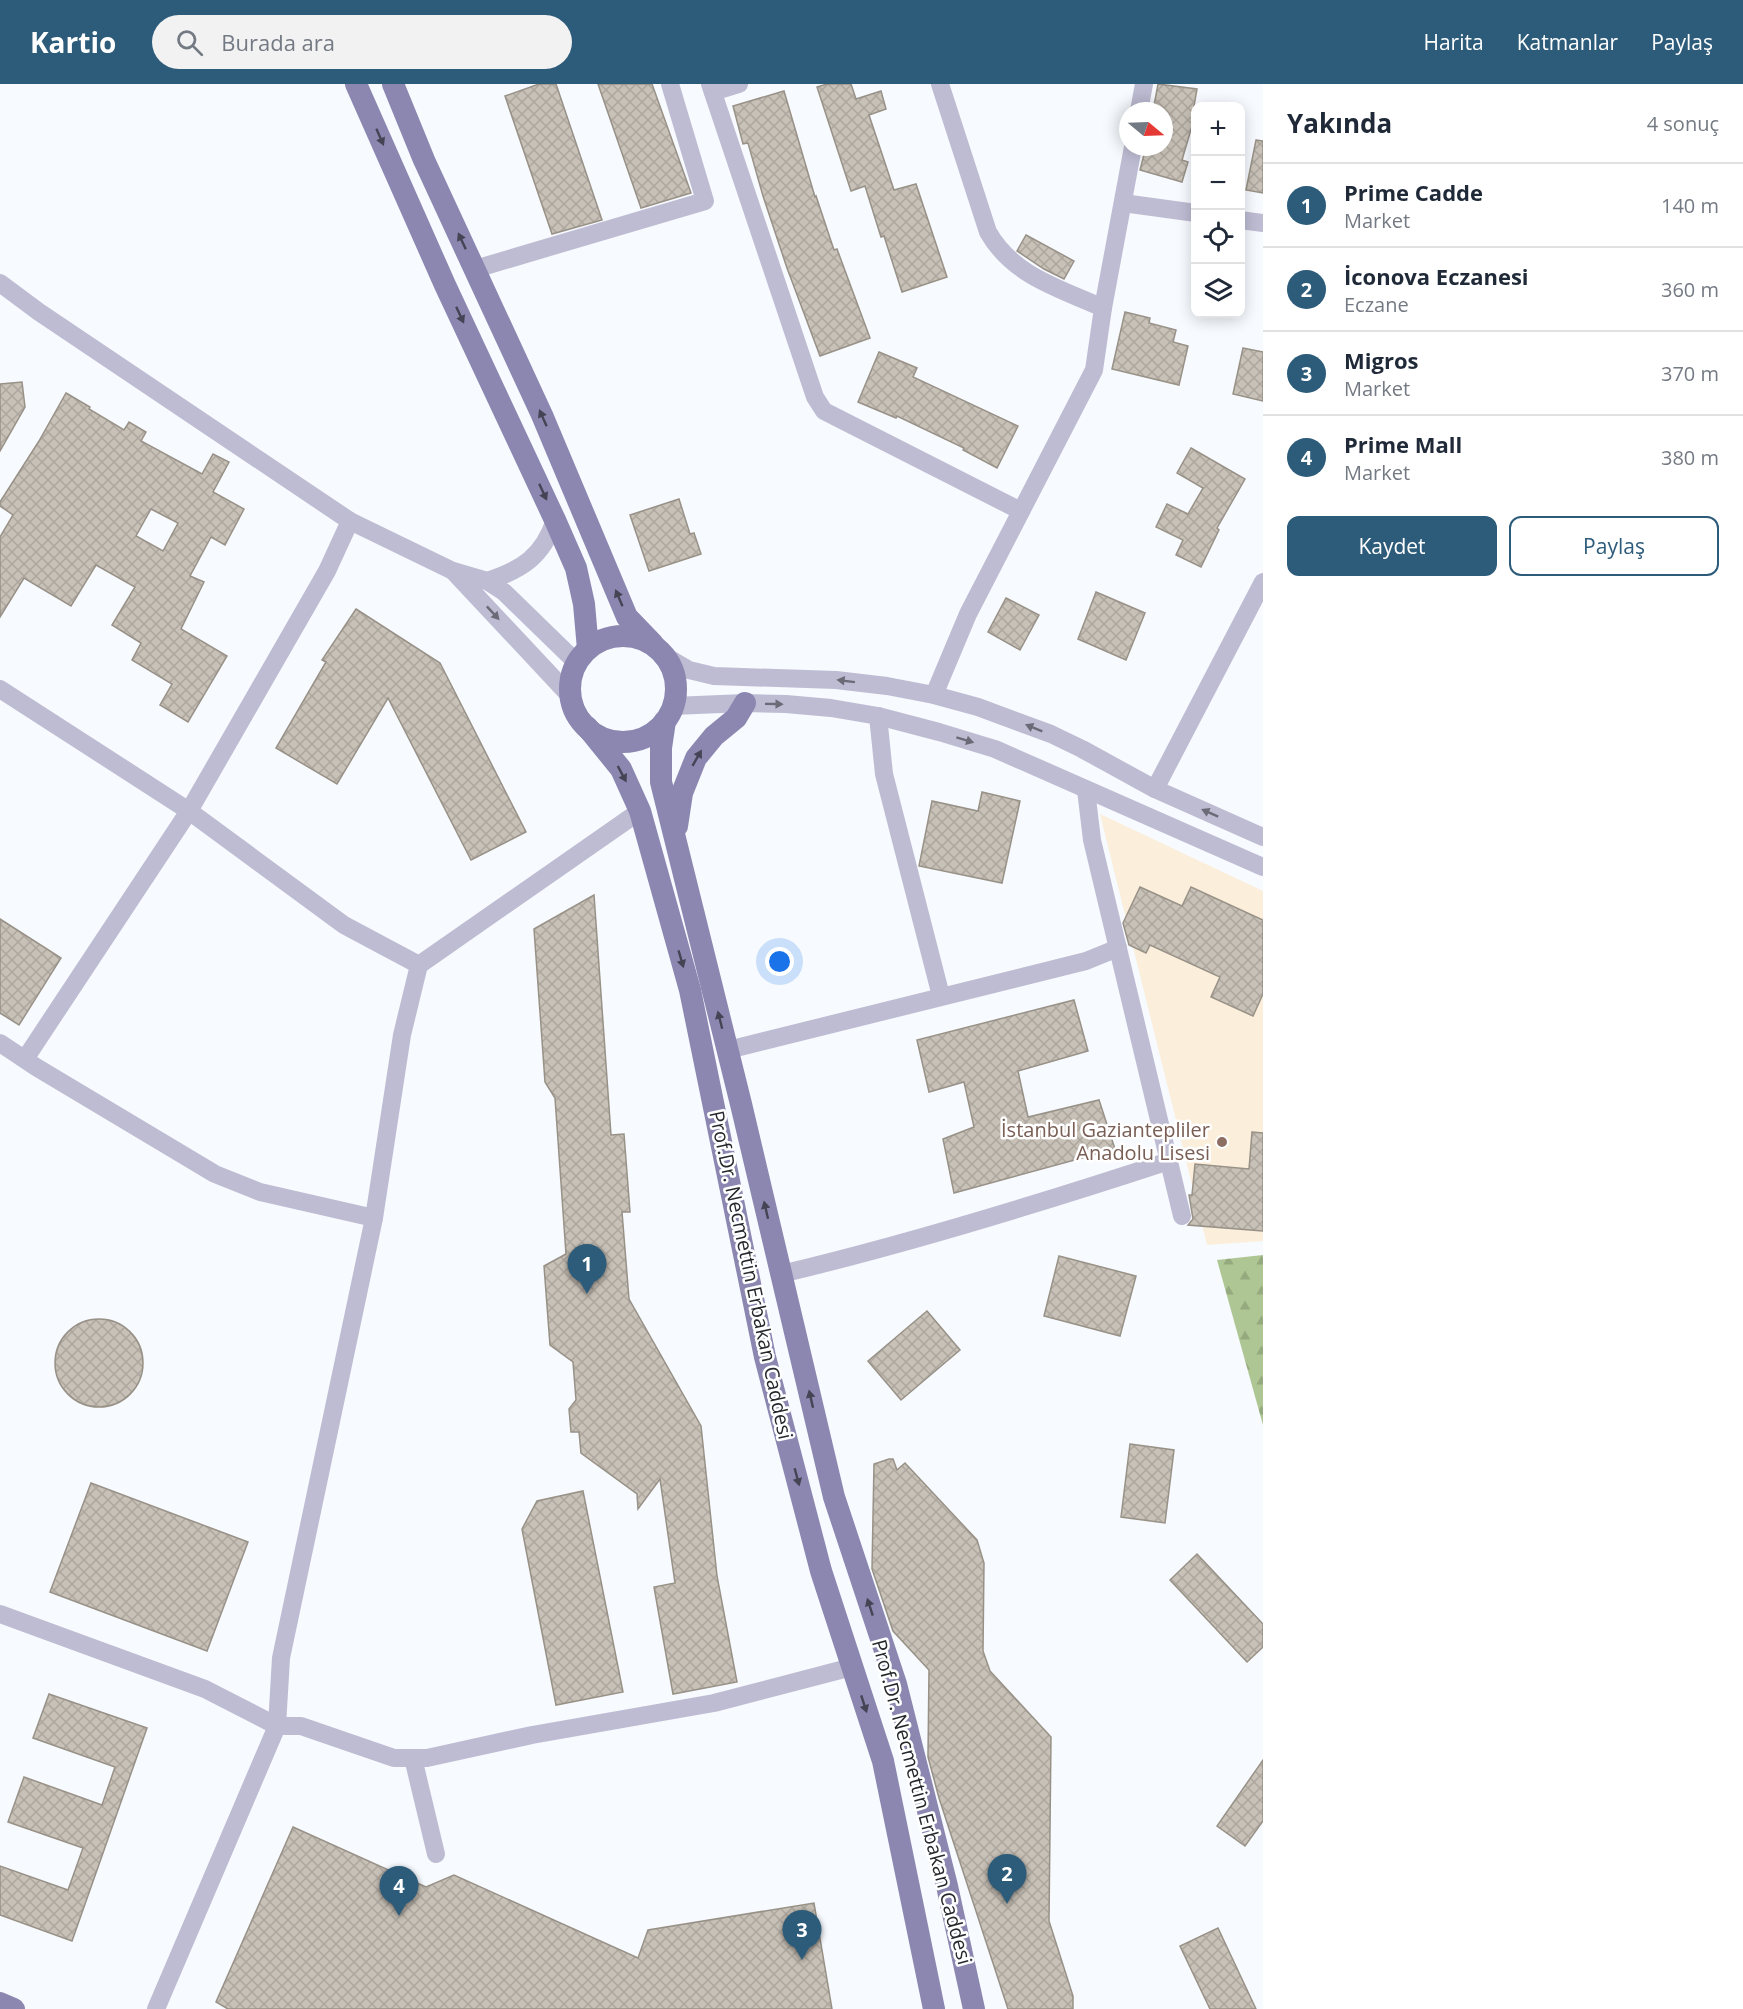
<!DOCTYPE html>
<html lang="tr">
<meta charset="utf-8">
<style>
:root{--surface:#fff;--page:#f2f2f3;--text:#1f2937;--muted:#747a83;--line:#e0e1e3;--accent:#2d5b7a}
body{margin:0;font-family:"Open Sans",sans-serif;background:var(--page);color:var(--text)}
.controls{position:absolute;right:18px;top:18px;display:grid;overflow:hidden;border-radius:12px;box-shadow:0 3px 15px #0003}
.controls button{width:54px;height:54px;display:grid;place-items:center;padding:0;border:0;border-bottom:2px solid var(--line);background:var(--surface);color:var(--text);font:30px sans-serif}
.compass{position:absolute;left:1119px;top:18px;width:54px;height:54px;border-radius:50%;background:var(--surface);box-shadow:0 3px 15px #0003;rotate:109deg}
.you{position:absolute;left:780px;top:878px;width:21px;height:21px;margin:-15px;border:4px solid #fff;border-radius:50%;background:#1a73e8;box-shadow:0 0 0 9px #1a73e833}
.badge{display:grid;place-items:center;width:39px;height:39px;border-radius:50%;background:var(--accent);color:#fff;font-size:20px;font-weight:700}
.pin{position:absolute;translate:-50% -50px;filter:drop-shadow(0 2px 3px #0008)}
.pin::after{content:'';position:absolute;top:32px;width:21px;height:18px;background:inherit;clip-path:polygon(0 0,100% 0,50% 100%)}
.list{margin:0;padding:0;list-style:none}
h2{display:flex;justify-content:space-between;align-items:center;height:78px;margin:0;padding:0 24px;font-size:26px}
h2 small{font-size:20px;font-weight:400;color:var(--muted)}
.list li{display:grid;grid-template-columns:39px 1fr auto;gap:18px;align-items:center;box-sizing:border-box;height:84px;padding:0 24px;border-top:2px solid var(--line)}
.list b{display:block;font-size:22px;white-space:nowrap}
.list p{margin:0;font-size:20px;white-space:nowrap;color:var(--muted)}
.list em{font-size:20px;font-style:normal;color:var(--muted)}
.actions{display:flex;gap:12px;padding:18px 24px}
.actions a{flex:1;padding:14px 0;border:2px solid var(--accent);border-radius:12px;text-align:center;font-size:21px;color:var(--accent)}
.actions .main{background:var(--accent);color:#fff}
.icon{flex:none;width:33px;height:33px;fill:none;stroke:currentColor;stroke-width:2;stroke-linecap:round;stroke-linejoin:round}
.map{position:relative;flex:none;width:1263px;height:1925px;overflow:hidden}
header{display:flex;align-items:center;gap:36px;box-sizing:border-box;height:84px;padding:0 30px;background:var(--accent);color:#fff}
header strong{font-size:28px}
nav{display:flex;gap:33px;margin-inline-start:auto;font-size:21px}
.search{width:420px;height:54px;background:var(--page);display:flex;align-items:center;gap:15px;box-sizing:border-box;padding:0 21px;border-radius:33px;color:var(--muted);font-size:22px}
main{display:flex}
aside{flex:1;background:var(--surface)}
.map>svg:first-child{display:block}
</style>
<header>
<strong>Kartio</strong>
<div class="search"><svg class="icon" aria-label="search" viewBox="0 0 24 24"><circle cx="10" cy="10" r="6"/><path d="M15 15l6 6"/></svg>Burada ara</div>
<nav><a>Harita</a><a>Katmanlar</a><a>Paylaş</a></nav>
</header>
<main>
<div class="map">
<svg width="1263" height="1925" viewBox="0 0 1263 1925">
<defs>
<pattern id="forest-firs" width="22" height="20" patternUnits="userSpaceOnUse" patternTransform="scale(1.5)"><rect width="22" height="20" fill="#aec693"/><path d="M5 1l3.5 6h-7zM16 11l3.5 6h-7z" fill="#96aa7f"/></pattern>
<pattern id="building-cross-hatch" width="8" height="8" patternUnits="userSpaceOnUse" patternTransform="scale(1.5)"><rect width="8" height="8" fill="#c8c1b7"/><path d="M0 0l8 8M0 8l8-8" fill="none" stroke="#aca69e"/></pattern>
</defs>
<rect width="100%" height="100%" fill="#f7fafe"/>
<!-- education -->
<polygon fill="#fbeeda" points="1100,730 1263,807 1263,1157 1207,1161"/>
<!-- forest -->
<polygon fill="url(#forest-firs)" points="1263,1171 1263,1341 1217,1176"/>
<!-- building -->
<g fill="url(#building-cross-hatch)" stroke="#989187" stroke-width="1.5" fill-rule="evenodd">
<polygon points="539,0 556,0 602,136 552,150 505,12"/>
<polygon points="598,0 652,0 691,109 641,124"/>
<polygon points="827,0 851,0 856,15 881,7 886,25 869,31 894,106 916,100 947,193 902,208 884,152 881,153 865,102 851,107 817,3"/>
<polygon points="1158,0 1197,5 1194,22 1197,22 1194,42 1192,42 1182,76 1188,78 1182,98 1140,86 1146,63 1164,63 1164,27 1153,27"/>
<polygon points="784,7 815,113 816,112 834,166 837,165 870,254 820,272 787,184 763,112 748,59 743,60 733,22"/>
<polygon points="1256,56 1263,57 1263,109 1246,106"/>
<polygon points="1026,151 1074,177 1064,195 1044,185 1017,167"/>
<polygon points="1125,228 1150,234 1149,239 1176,246 1173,258 1188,262 1179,301 1112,285"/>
<polygon points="1243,264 1263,268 1263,317 1233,310"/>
<polygon points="879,268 917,284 913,293 1018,342 997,384 963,366 964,364 897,332 896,334 858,318"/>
<polygon points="22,298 25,323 0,367 0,300"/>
<path d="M66,309L90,323L89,325L124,346L129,338L146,348L141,357L202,390L213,370L229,378L213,408L244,425L225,461L211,453L190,492L204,498L181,545L227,572L188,638L160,621L172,600L132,576L141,559L112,541L135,503L96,481L71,522L24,494L0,533V453L13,431L0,422V418L39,357ZM151,425L178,439L163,467L136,452Z"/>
<polygon points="1191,364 1245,395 1217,444 1219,446 1201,483 1176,471 1183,456 1156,443 1167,420 1188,430 1203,404 1177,389"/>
<polygon points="679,415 690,450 694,449 701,470 649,487 630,431"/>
<polygon points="1096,508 1145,529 1126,576 1078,555"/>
<polygon points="1006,514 1039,531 1020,566 988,548"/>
<polygon points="356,525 440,579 526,748 471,776 388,614 337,700 276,664 326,578 322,576"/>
<polygon points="982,708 1020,717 1002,799 919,782 932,717 978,727"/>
<polygon points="1140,803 1182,822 1191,803 1263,836 1263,910 1253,932 1211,913 1220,893 1150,861 1146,869 1129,861 1123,839"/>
<polygon points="594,811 611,1051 624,1050 630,1128 622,1128 629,1215 701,1342 717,1492 737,1598 673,1610 654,1503 675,1499 660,1395 638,1425 637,1410 581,1369 579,1348 571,1348 569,1325 576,1316 573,1278 550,1261 544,1182 566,1170 555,1014 545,998 534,845"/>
<polygon points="0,835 61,874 19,941 0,929"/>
<polygon points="1074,916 1088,967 1018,987 1028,1033 1099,1016 1115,1065 954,1109 943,1055 974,1043 964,998 929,1008 917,956"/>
<polygon points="1252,1048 1263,1049 1263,1147 1188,1141 1193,1135 1189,1111 1192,1111 1195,1080 1249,1085"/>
<polygon points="1059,1172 1136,1192 1120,1252 1044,1232"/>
<polygon points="927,1227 960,1266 901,1316 868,1277"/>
<circle cx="99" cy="1279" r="44"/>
<polygon points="1130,1360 1174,1366 1165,1439 1121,1433"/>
<polygon points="889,1375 893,1375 897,1386 905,1379 977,1456 984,1479 983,1567 990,1587 1051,1653 1049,1837 1073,1912 1073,1925 1008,1925 939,1714 928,1673 929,1586 893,1547 872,1485 874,1380"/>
<polygon points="91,1399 248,1458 207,1567 50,1508"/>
<polygon points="583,1407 623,1608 556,1621 522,1445 537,1417"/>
<polygon points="1197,1470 1263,1540 1263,1563 1247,1578 1170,1496"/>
<polygon points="49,1610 147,1644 72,1857 0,1831 0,1782 68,1806 83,1764 8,1738 24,1693 102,1721 115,1683 33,1654"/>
<polygon points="1263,1676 1263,1737 1245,1762 1217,1742"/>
<polygon points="293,1743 426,1803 454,1791 638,1874 648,1846 814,1819 832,1925 228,1925 216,1918"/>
<polygon points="1218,1844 1256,1925 1210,1925 1180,1862"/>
</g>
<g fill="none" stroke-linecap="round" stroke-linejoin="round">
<!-- minor -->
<g stroke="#bebcd3" stroke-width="18">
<polyline points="710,0 815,313 824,327 1021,427"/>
<path d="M940,0L988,148C1013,192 1059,204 1103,224"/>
<polyline points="713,8 739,0"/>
<polyline points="1139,27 1144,0"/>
<polyline points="1123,119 1196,129"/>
<polyline points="1240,136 1263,139"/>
<polyline points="475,185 705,117 670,0"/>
<polyline points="0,199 39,228 350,437 453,487 487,497 504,508 577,579"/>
<polyline points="454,488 571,613"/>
<path d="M487,497C522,486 543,472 555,436"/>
<polyline points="665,572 689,586 714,592 836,596 887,602 934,611 978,623 1051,650 1082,665 1155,705 1263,753"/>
<polyline points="0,605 189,727 344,841 419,881"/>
<polyline points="934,611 968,530 1094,286 1103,224 1133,63"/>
<polyline points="673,622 745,619 786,620 831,624 878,632 939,648 995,665 1263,783"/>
<polyline points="878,632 884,690 941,912"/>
<polyline points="1155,705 1263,498"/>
<polyline points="1086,706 1092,756 1182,1132"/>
<polyline points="0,959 36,983 215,1090 260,1108 374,1134"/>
<polyline points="728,966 1086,877 1118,864"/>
<polyline points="25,975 189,727 327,487 350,437"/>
<path d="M781,1190C912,1159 1041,1119 1169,1077"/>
<polyline points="0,1530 205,1605 277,1642 281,1574 374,1134 402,951 419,881 640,727"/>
<polyline points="413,1674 436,1770"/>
<polyline points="156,1925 277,1642 301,1642 394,1674 427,1674 532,1651 714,1619 852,1583"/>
</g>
<!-- major -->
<g stroke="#8b87b1" stroke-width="22">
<polyline points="356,0 445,201 555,436 576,484 584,520 588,565"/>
<polyline points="393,0 424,76 542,331 627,533 653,560"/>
<circle cx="623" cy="605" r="53"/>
<polyline points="665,637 661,664 661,698 741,1020 834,1413 896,1600 947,1802 974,1925"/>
<polyline points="587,643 621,685 640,727 690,906 765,1273 821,1487 883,1677 934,1925"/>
<polyline points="677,742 682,709 696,674 714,652 736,634 745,619"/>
<polyline points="0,1919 14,1925"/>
</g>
</g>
<!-- one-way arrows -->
<defs><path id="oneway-solid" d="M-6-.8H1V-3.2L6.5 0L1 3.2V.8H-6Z" transform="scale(1.5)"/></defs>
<g fill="#444454">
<use href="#oneway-solid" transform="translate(380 53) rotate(66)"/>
<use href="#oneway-solid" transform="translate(462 157) rotate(-115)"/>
<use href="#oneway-solid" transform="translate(460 231) rotate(65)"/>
<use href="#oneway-solid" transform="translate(543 334) rotate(-114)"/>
<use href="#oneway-solid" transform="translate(543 408) rotate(65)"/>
<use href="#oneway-solid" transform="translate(619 514) rotate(-113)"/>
<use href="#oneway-solid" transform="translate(697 674) rotate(-60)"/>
<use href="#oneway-solid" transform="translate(622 690) rotate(62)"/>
<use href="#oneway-solid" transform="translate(681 875) rotate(74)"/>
<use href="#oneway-solid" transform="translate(720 936) rotate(-104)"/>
<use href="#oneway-solid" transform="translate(766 1126) rotate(-103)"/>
<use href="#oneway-solid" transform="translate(811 1315) rotate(-103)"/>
<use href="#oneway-solid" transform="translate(797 1393) rotate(75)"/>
<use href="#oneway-solid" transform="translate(870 1523) rotate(-108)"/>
<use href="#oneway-solid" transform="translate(864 1620) rotate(72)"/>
</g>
<g fill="#6a6b77">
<use href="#oneway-solid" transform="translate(493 529) rotate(47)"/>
<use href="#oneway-solid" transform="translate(846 597) rotate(-173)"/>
<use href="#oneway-solid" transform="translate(774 620) rotate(1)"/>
<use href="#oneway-solid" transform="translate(1034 644) rotate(-158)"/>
<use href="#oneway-solid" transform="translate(965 656) rotate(17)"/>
<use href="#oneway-solid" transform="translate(1210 729) rotate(-156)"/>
</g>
<!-- markers -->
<circle fill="#8d6e63" stroke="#fff" stroke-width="2" cx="1222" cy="1058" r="6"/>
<g text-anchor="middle" stroke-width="5" stroke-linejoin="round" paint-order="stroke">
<!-- education labels -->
<g font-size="20" fill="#785e54" stroke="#fff" text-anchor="end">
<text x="1210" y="1053">İstanbul Gaziantepliler<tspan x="1210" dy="23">Anadolu Lisesi</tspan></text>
</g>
<!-- street labels -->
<g font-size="20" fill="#25282c" stroke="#fff">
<text transform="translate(751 1191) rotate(78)" y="7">Prof.Dr. Necmettin Erbakan Caddesi</text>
<text transform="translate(922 1718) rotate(75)" y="7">Prof.Dr. Necmettin Erbakan Caddesi</text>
</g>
</g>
</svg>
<div class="controls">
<button>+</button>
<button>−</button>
<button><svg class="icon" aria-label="locate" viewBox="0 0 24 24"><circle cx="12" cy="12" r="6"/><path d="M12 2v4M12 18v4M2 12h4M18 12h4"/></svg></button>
<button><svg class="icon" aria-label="layers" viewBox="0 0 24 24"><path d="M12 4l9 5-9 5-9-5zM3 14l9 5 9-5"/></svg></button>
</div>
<svg class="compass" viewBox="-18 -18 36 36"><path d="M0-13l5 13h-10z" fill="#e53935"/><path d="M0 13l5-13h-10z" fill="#747a83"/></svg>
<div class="you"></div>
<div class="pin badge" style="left:587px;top:1210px">1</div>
<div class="pin badge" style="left:1007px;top:1820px">2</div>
<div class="pin badge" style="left:802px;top:1876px">3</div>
<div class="pin badge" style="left:399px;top:1832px">4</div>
</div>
<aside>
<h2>Yakında<small>4 sonuç</small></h2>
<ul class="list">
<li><span class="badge">1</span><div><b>Prime Cadde</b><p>Market</p></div><em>140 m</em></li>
<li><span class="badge">2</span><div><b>İconova Eczanesi</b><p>Eczane</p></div><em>360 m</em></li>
<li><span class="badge">3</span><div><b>Migros</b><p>Market</p></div><em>370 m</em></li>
<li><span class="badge">4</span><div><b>Prime Mall</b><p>Market</p></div><em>380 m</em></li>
</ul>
<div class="actions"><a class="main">Kaydet</a><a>Paylaş</a></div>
</aside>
</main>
